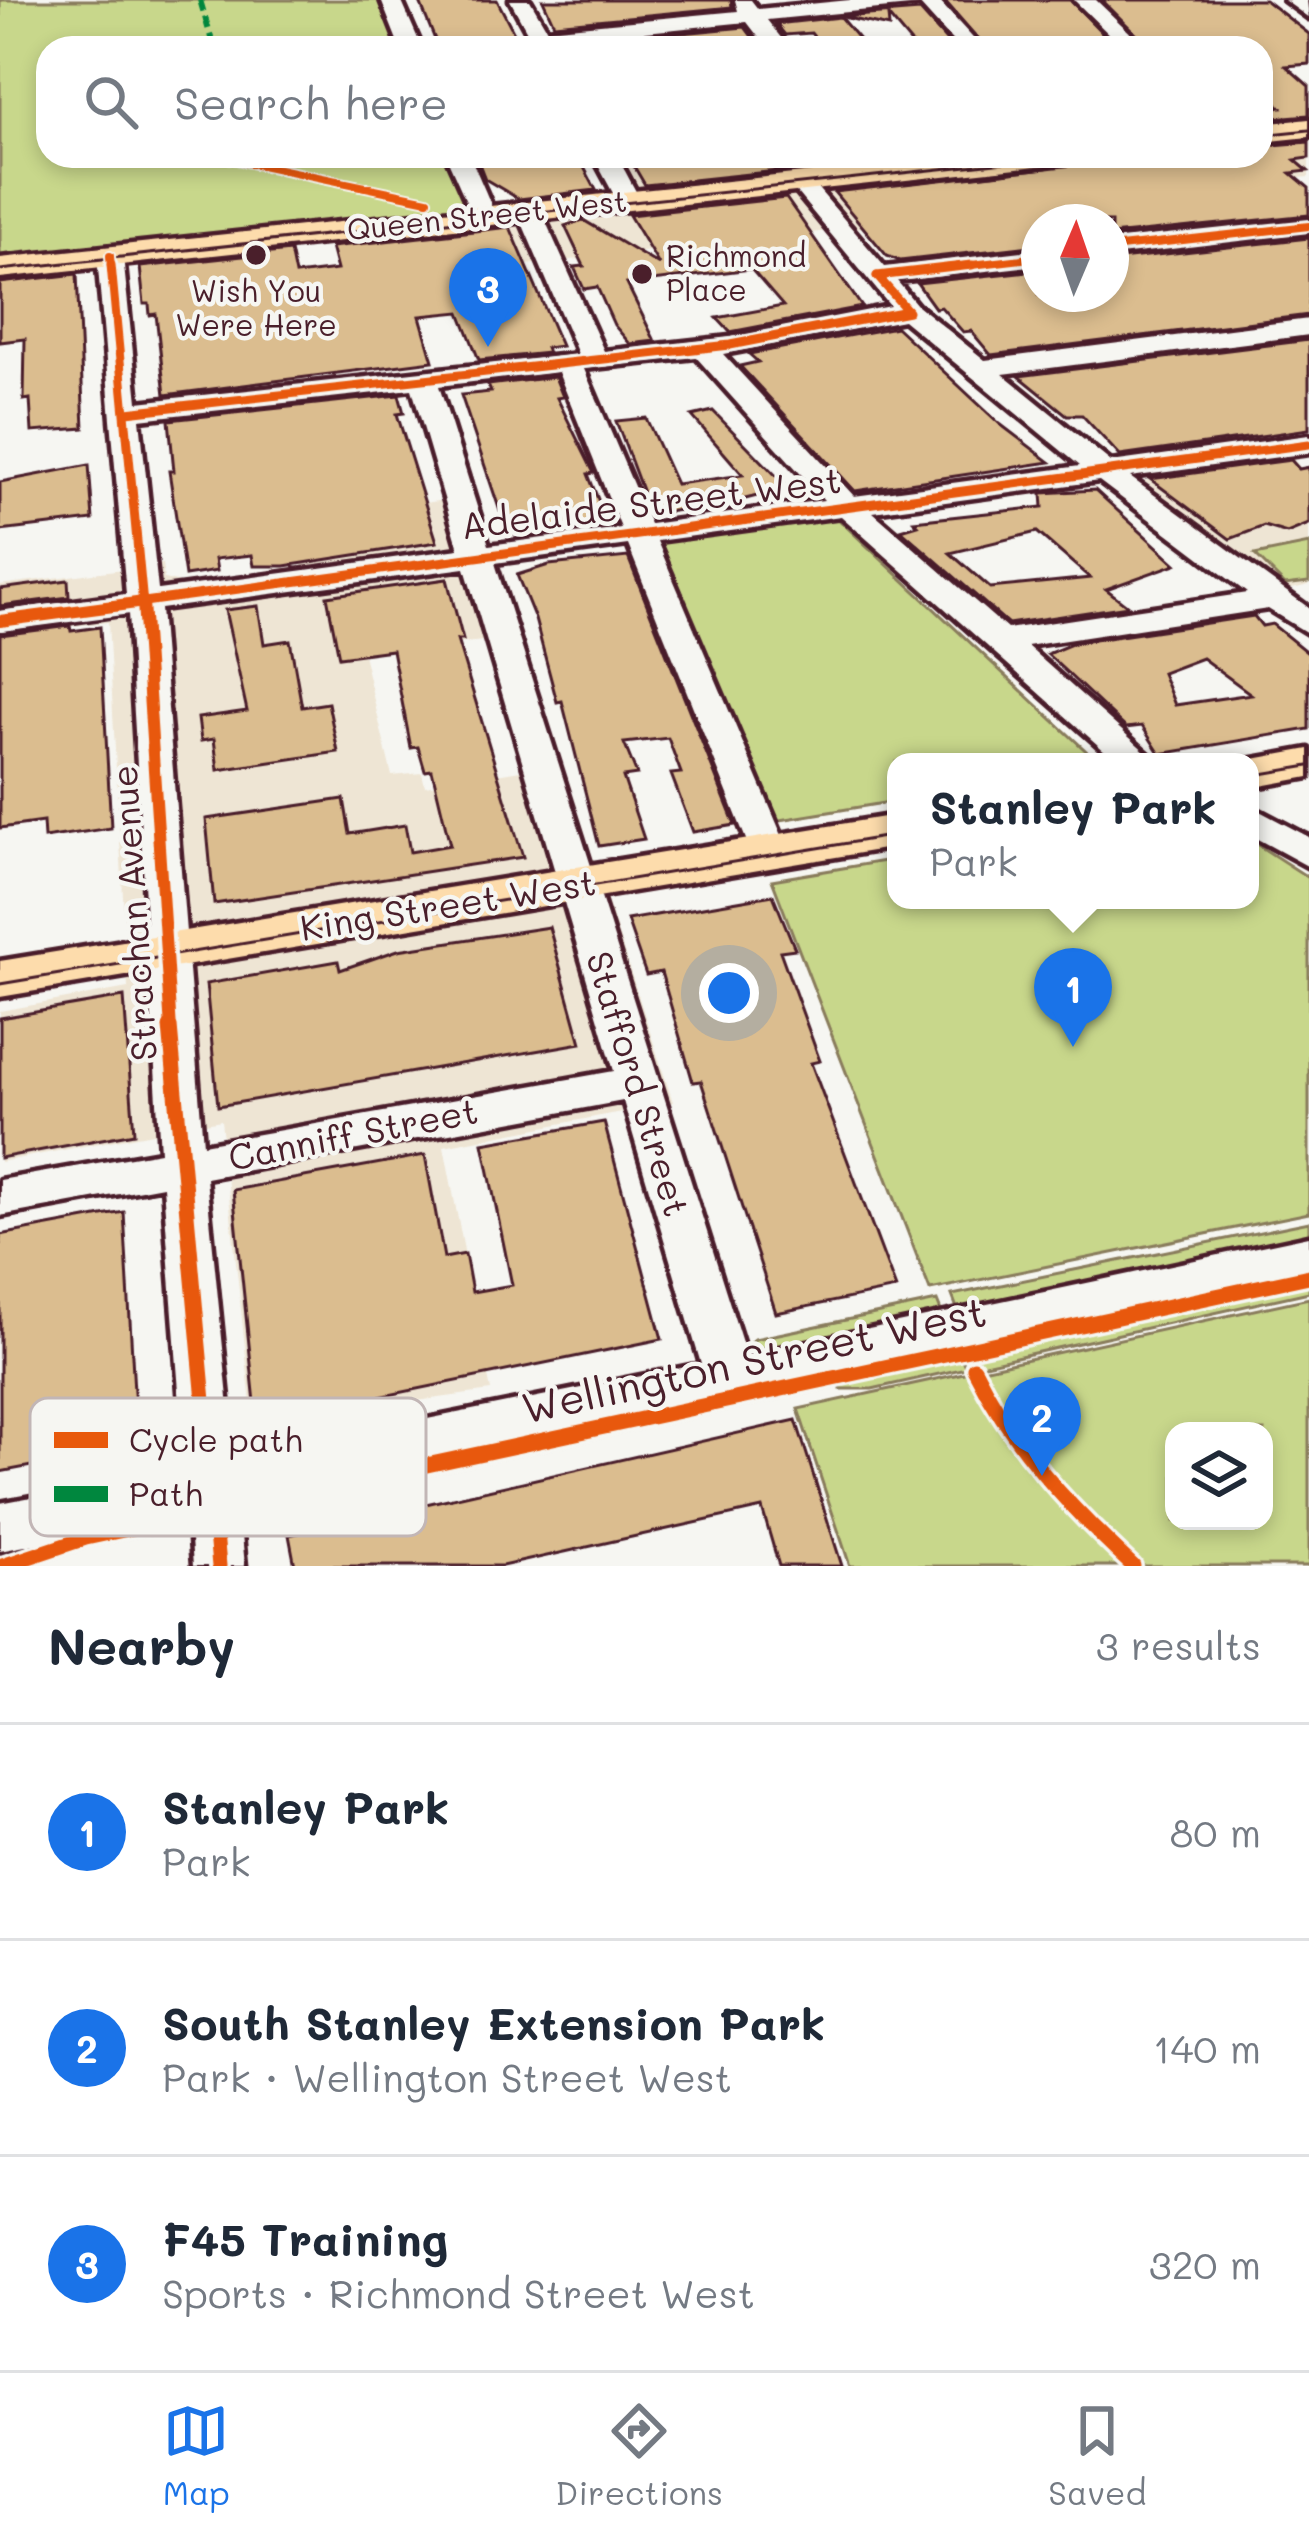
<!DOCTYPE html>
<meta charset="utf-8">
<style>
:root{--surface:#fff;--page:#f2f2f3;--text:#1f2937;--muted:#747a83;--line:#e0e1e3;--accent:#1a73e8}
body{margin:0;font-family:Mali,sans-serif;background:var(--page);color:var(--text)}
.controls{position:absolute;right:36px;bottom:36px;display:grid;overflow:hidden;border-radius:24px;box-shadow:0 6px 18px #0003}
.controls button{width:108px;height:108px;display:grid;place-items:center;padding:0;border:0;border-bottom:3px solid var(--line);background:var(--surface);color:var(--text);font:60px sans-serif}
.compass{position:absolute;left:1021px;top:204px;width:108px;height:108px;border-radius:50%;background:var(--surface);box-shadow:0 6px 18px #0003;rotate:2deg}
.you{position:absolute;left:729px;top:993px;width:42px;height:42px;margin:-30px;border:9px solid #fff;border-radius:50%;background:#1a73e8;box-shadow:0 0 0 18px #1a73e833}
.badge{display:grid;place-items:center;width:78px;height:78px;border-radius:50%;background:var(--accent);color:#fff;font-size:39px;font-weight:700}
.pin{position:absolute;translate:-50% -99px;filter:drop-shadow(0 3px 6px #0008)}
.pin::after{content:'';position:absolute;top:63px;width:42px;height:36px;background:inherit;clip-path:polygon(0 0,100% 0,50% 100%)}
.popup{position:absolute;left:887px;top:753px;width:372px;height:156px;box-sizing:border-box;display:grid;place-content:center;border-radius:24px;background:var(--surface);filter:drop-shadow(0 3px 9px #0005);font-size:39px;white-space:nowrap;color:var(--muted)}
.popup b{font-size:45px;color:var(--text)}
.popup::after{content:'';position:absolute;left:50%;top:100%;margin-left:-24px;border:24px solid transparent;border-top-color:var(--surface)}
.list{margin:0;padding:0;list-style:none}
h2{display:flex;justify-content:space-between;align-items:center;height:156px;margin:0;padding:0 48px;font-size:51px}
h2 small{font-size:39px;font-weight:400;color:var(--muted)}
.list li{display:grid;grid-template-columns:78px 1fr auto;gap:36px;align-items:center;box-sizing:border-box;height:216px;padding:0 48px;border-top:3px solid var(--line)}
.list b{display:block;font-size:45px;white-space:nowrap}
.list p{margin:0;font-size:39px;white-space:nowrap;color:var(--muted)}
.list em{font-size:39px;font-style:normal;color:var(--muted)}
.icon{flex:none;width:66px;height:66px;fill:none;stroke:currentColor;stroke-width:2;stroke-linecap:round;stroke-linejoin:round}
.map{position:relative;flex:none;width:1309px;height:1566px;overflow:hidden}
.search{position:absolute;background:var(--surface);box-shadow:0 6px 18px #0003;left:36px;right:36px;top:36px;height:132px;display:flex;align-items:center;gap:30px;box-sizing:border-box;padding:0 42px;border-radius:36px;color:var(--muted);font-size:45px}
.sheet{height:804px;background:var(--surface)}
nav{display:flex;justify-content:space-around;align-items:center;box-sizing:border-box;height:168px;border-top:3px solid var(--line);background:var(--surface);font-size:33px;color:var(--muted)}
nav a{display:grid;justify-items:center;gap:6px}
nav .on{color:var(--accent)}
.map>svg:first-child{display:block}
</style>
<div class="map">
<svg width="1309" height="1566" viewBox="0 0 1309 1566">
<rect width="100%" height="100%" fill="#f6f6f2"/>
<filter id="ink" filterUnits="userSpaceOnUse"><feTurbulence type="fractalNoise" baseFrequency=".00833" numOctaves="2"/><feDisplacementMap in="SourceGraphic" scale="24" xChannelSelector="R" yChannelSelector="G"/><feConvolveMatrix kernelMatrix="1 2 1 2 8 2 1 2 1" color-interpolation-filters="sRGB"/></filter>
<g filter="url(#ink)">
<!-- built -->
<g fill="#eee5d4">
<polygon points="1309,83 1309,177 402,279 389,238 648,209 621,156 1261,156 1261,88"/>
<polygon points="1291,457 1309,477 1309,585 1288,590 1144,481"/>
<polygon points="477,495 520,637 363,654 392,776 422,773 425,786 562,763 673,1102 444,1146 491,1391 253,1423 221,1120 0,1162 0,1011 128,988 108,622 0,634 0,585 162,564 164,579 181,583 302,566 295,523"/>
</g>
<!-- green -->
<g fill="#c8d78b" stroke="#897b5b" stroke-width="3" fill-rule="evenodd">
<polygon points="0,0 382,0 403,48 48,48 48,156 449,156 463,202 452,208 0,256"/>
<polygon points="837,518 1098,762 896,762 896,801 768,822 647,543"/>
<polygon points="1309,544 1309,582 1285,585 1255,555"/>
<polygon points="1250,840 1309,878 1309,1213 930,1290 772,880 896,859 896,900 1250,900"/>
<polygon points="1309,1222 1309,1238 958,1311 952,1295"/>
<polygon points="1309,1279 1309,1292 980,1365 974,1350"/>
<path d="M1309,1298V1566H850L798,1409ZM1174,1431H1264V1521H1174Z"/>
<polygon points="937,1301 943,1316 743,1359 740,1351 755,1339"/>
<polygon points="959,1353 966,1368 872,1389 841,1389 841,1382"/>
</g>
<!-- building -->
<g fill="#dbbd8f" stroke="#4a1f2b" stroke-width="3" fill-rule="evenodd">
<polygon points="419,0 497,0 522,48 438,47"/>
<polygon points="543,0 731,0 732,7 554,24"/>
<polygon points="944,0 1070,0 1117,48 986,48"/>
<polygon points="1102,0 1265,0 1309,34 1309,64 1286,66 1309,86 1309,115 1261,119 1261,109 1281,107 1261,89 1261,48 1150,48"/>
<polygon points="920,11 953,48 914,47 888,16 889,27 842,17"/>
<polygon points="840,17 866,48 823,48 811,33 785,35 776,24"/>
<polygon points="745,27 754,39 749,42 753,48 565,44"/>
<polygon points="1309,142 1309,158 1295,160 1308,171 1291,173 1309,188 1309,215 1111,235 1111,222 1039,222 1039,245 900,261 887,256 834,192 1152,156 1261,156 1261,146"/>
<polygon points="476,156 578,156 596,190 519,199 485,179"/>
<polygon points="628,156 836,156 842,164 645,185"/>
<polygon points="786,198 862,307 730,332 717,318 783,306 751,269 627,284 655,341 630,344 614,325 597,287 584,289 574,267 584,266 565,226 583,220 659,265 629,215"/>
<polygon points="510,227 561,346 546,348 548,353 479,360 460,312 420,316 433,361 165,395 156,314 150,315 149,304 144,304 140,267 290,251 295,275 337,270 331,247"/>
<polygon points="1309,238 1309,315 991,355 971,331 963,332 941,307 935,308 917,283 1039,270 1039,294 1111,294 1111,260"/>
<polygon points="77,274 84,428 32,432 30,399 24,400 25,339 0,342 0,283"/>
<polygon points="896,327 1000,424 1050,462 855,491 740,366 758,362 749,354"/>
<polygon points="1309,340 1309,429 1120,456 1082,415 1067,415 1019,376"/>
<polygon points="555,377 563,397 557,398 594,473 588,474 607,522 508,535 461,395 491,392 488,385"/>
<polygon points="399,395 404,413 397,414 437,542 285,566 254,566 252,555 215,559 217,571 185,576 169,471 174,471 169,420"/>
<polygon points="713,411 788,488 730,503 651,514 616,421 646,418 676,484 743,475 692,416"/>
<polygon points="1291,460 1299,469 1309,467 1309,524 1287,533 1264,526 1230,539 1150,479"/>
<polygon points="89,465 93,520 0,531 0,482"/>
<path d="M1095,490L1176,564L1106,589L1128,606L1008,624L901,530L918,525L914,521L1043,507L1042,493ZM1037,532L1090,578L990,588L950,553Z"/>
<polygon points="628,557 735,825 693,832 671,774 681,773 668,738 624,743 637,775 623,777 644,839 599,846 562,701 557,702 535,619 517,575 549,565"/>
<polygon points="447,579 463,640 457,640 523,857 214,904 206,819 344,799 350,834 405,825 410,852 450,845 432,770 425,771 418,747 411,748 392,650 339,657 327,596"/>
<polygon points="68,580 69,597 0,606 0,589"/>
<polygon points="258,606 264,644 290,640 302,707 328,703 338,752 218,770 214,739 201,741 198,718 247,711 225,610"/>
<path d="M1254,616L1262,626L1272,624L1309,654V729L1160,754L1142,726L1126,728L1047,654L1074,643ZM1202,658L1251,694L1175,705L1162,673Z"/>
<polygon points="70,626 71,631 100,627 111,828 44,838 43,822 0,828 0,635"/>
<polygon points="773,895 795,949 780,951 820,1061 811,1063 896,1289 776,1313 701,1081 693,1082 661,972 646,975 627,920"/>
<polygon points="549,927 581,1043 218,1106 206,984 338,961 340,970 398,950"/>
<polygon points="124,997 134,1133 0,1158 0,1018"/>
<polygon points="604,1122 662,1339 257,1422 233,1190 425,1155 444,1258 465,1254 472,1292 512,1285 483,1143"/>
<polygon points="124,1212 137,1446 0,1472 0,1235"/>
<polygon points="796,1420 842,1566 779,1566 762,1508 502,1566 295,1566 289,1535"/>
</g>
<g fill="none" stroke-linecap="round" stroke-linejoin="round">
<defs>
<g id="minor">
<polygon points="381,0 401,0 422,48 400,48"/>
<polygon points="510,0 530,0 547,29 738,11 735,0 751,0 758,9 850,0 938,0 982,48 959,48 920,5 767,20 789,48 767,48 747,22 554,41 558,48 536,48"/>
<polygon points="1074,0 1096,0 1146,48 1123,48"/>
<polygon points="1284,0 1307,0 1309,18"/>
<polygon points="446,156 470,156 496,216 493,221 475,221"/>
<polygon points="593,156 617,156 641,201 638,206 620,206"/>
<polygon points="848,156 872,156 886,175 866,180"/>
<path d="M800,175L808,177L885,267L1039,249V265L897,281L917,305L985,360L1309,319V335L1003,374L1111,462L1309,435V453L1130,477L1309,608V634L1268,609L1027,646L1157,762H1117L841,516L657,541L789,852L783,861H757L751,852L628,545L495,563L746,1355L1309,1236V1274L239,1503L245,1566H193L189,1513L0,1551V1503L185,1468L163,1186L0,1216V1180L160,1152L128,613L0,631V611L126,594L97,256L110,248L123,256L138,402L578,354L517,211L529,204L541,211L604,351L730,337L890,306L788,182ZM903,320L1080,466L854,496L723,354ZM696,357L824,500L650,524L584,369ZM558,372L621,528L489,545L439,386ZM412,389L459,549L158,590L140,419ZM1099,481L1247,593L1007,629L873,512ZM465,568L614,1071L203,1144L160,609ZM623,1101L701,1364L234,1458L206,1178Z"/>
<polygon points="1309,219 1309,233 1111,256 1111,240"/>
<polygon points="1250,806 1309,837 1309,867 1250,835"/>
</g>
<g id="major">
<polygon points="1309,119 1309,137 1261,142 1261,124"/>
<polygon points="963,156 1061,156 1046,165 0,278 0,258"/>
<polygon points="1309,749 1309,777 1250,788 1250,762 1237,762"/>
<polygon points="896,815 896,847 0,997 0,961"/>
</g>
</defs>
<!-- minor casing -->
<use href="#minor" stroke="#4a1f2b" stroke-width="9"/>
<!-- major casing -->
<use href="#major" stroke="#4a1f2b" stroke-width="9"/>
<!-- minor -->
<use href="#minor" fill="#f6f6f2" fill-rule="evenodd"/>
<!-- major -->
<use href="#major" fill="#fddcac" fill-rule="evenodd"/>
<!-- tram -->
<g stroke="#4a1f2b" stroke-width="3">
<polyline points="1261,135 1309,130"/>
<polyline points="0,270 1062,156"/>
<polyline points="1250,776 1309,766"/>
<polyline points="0,984 896,835"/>
</g>
<!-- quiet -->
<polyline stroke="#00873e" stroke-width="6" stroke-dasharray="12 6" stroke-linecap="butt" points="200,0 214,48"/>
<defs>
<g id="cycleway-far3">
<polyline points="217,156 428,200"/>
<polyline points="1111,248 1309,226"/>
<polyline points="110,256 111,268"/>
<polyline points="946,268 1039,257"/>
</g>
<g id="cycleway-far2">
<polyline points="111,265 143,605"/>
<polyline points="877,276 972,265"/>
<polyline points="127,412 730,345 908,311 877,276"/>
<polyline points="122,605 1309,444"/>
</g>
<g id="cycleway-far1">
<polyline points="143,602 171,1030"/>
<polyline points="0,621 144,602"/>
</g>
<g id="cycleway">
<polyline points="170,1027 219,1566"/>
<path d="M974,1368C1013,1447 1069,1507 1133,1566"/>
<polyline points="2,1566 86,1538 1309,1276"/>
</g>
</defs>
<!-- cycleway-far3 casing -->
<use href="#cycleway-far3" stroke="#f6f6f2" stroke-width="12"/>
<!-- cycleway-far2 casing -->
<use href="#cycleway-far2" stroke="#f6f6f2" stroke-width="15"/>
<!-- cycleway-far1 casing -->
<use href="#cycleway-far1" stroke="#f6f6f2" stroke-width="20"/>
<!-- cycleway casing -->
<use href="#cycleway" stroke="#f6f6f2" stroke-width="22"/>
<!-- cycleway-far3 -->
<use href="#cycleway-far3" stroke="#e8590c" stroke-width="8"/>
<!-- cycleway-far2 -->
<use href="#cycleway-far2" stroke="#e8590c" stroke-width="9"/>
<!-- cycleway-far1 -->
<use href="#cycleway-far1" stroke="#e8590c" stroke-width="12"/>
<!-- cycleway -->
<use href="#cycleway" stroke="#e8590c" stroke-width="15"/>
</g>
</g>
<!-- markers -->
<g fill="#4a1f2b" stroke="#f6f6f2" stroke-width="4.5">
<circle cx="256" cy="255" r="12"/>
<circle cx="642" cy="274" r="12"/>
</g>
<g text-anchor="middle" stroke-width="9" stroke-linejoin="round" paint-order="stroke">
<!-- far-street labels -->
<g font-size="30" fill="#4a1f2b" stroke="#f6f6f2">
<text transform="translate(487 216) rotate(-6)" y="10">Queen Street West</text>
</g>
<!-- far-poi labels -->
<g font-size="30" fill="#4a1f2b" stroke="#f6f6f2" text-anchor="start">
<text x="666" y="267">Richmond<tspan x="666" dy="34">Place</tspan></text>
<text x="256" y="302" text-anchor="middle">Wish You<tspan x="256" dy="34">Were Here</tspan></text>
</g>
<!-- street labels -->
<g font-size="36" fill="#4a1f2b" stroke="#f6f6f2">
<text transform="translate(651 503) rotate(-7)" y="13">Adelaide Street West</text>
<text transform="translate(448 905) rotate(-9)" y="13">King Street West</text>
<text transform="translate(134 913) rotate(-94)" y="13">Strachan Avenue</text>
<text transform="translate(638 1084) rotate(73)" y="13">Stafford Street</text>
<text transform="translate(353 1134) rotate(-11)" y="13">Canniff Street</text>
</g>
<!-- near-street labels -->
<g font-size="42" fill="#4a1f2b" stroke="#f6f6f2">
<text transform="translate(754 1360) rotate(-12)" y="15">Wellington Street West</text>
</g>
</g>
<!-- legend -->
<rect x="30" y="1398" width="396" height="138" rx="18" fill="#f6f6f2" stroke="#c2b6b6" stroke-width="3"/>
<rect x="54" y="1432" width="54" height="16" fill="#e8590c"/>
<rect x="54" y="1486" width="54" height="16" fill="#00873e"/>
<g font-size="33" fill="#4a1f2b">
<text x="129" y="1452">Cycle path</text>
<text x="129" y="1506">Path</text>
</g>
</svg>
<div class="controls">
<button><svg class="icon" aria-label="layers" viewBox="0 0 24 24"><path d="M12 4l9 5-9 5-9-5zM3 14l9 5 9-5"/></svg></button>
</div>
<svg class="compass" viewBox="-18 -18 36 36"><path d="M0-13l5 13h-10z" fill="#e53935"/><path d="M0 13l5-13h-10z" fill="#747a83"/></svg>
<div class="you"></div>
<div class="pin badge" style="left:1073px;top:1047px">1</div>
<div class="popup"><b>Stanley Park</b>Park</div>
<div class="pin badge" style="left:1042px;top:1476px">2</div>
<div class="pin badge" style="left:488px;top:347px">3</div>
<div class="search"><svg class="icon" aria-label="search" viewBox="0 0 24 24"><circle cx="10" cy="10" r="6"/><path d="M15 15l6 6"/></svg>Search here</div>
</div>
<section class="sheet">
<h2>Nearby<small>3 results</small></h2>
<ul class="list">
<li><span class="badge">1</span><div><b>Stanley Park</b><p>Park</p></div><em>80 m</em></li>
<li><span class="badge">2</span><div><b>South Stanley Extension Park</b><p>Park · Wellington Street West</p></div><em>140 m</em></li>
<li><span class="badge">3</span><div><b>F45 Training</b><p>Sports · Richmond Street West</p></div><em>320 m</em></li>
</ul>
</section>
<nav>
<a class="on"><svg class="icon" aria-label="map" viewBox="0 0 24 24"><path d="M3 6l6-2 6 2 6-2v14l-6 2-6-2-6 2zM9 4v14M15 6v14"/></svg>Map</a>
<a><svg class="icon" aria-label="directions" viewBox="0 0 24 24"><path d="M12 3l9 9-9 9-9-9zM9 14v-3h6M13 9l2 2-2 2"/></svg>Directions</a>
<a><svg class="icon" aria-label="saved" viewBox="0 0 24 24"><path d="M7 4h10v16l-5-4-5 4z"/></svg>Saved</a>
</nav>
